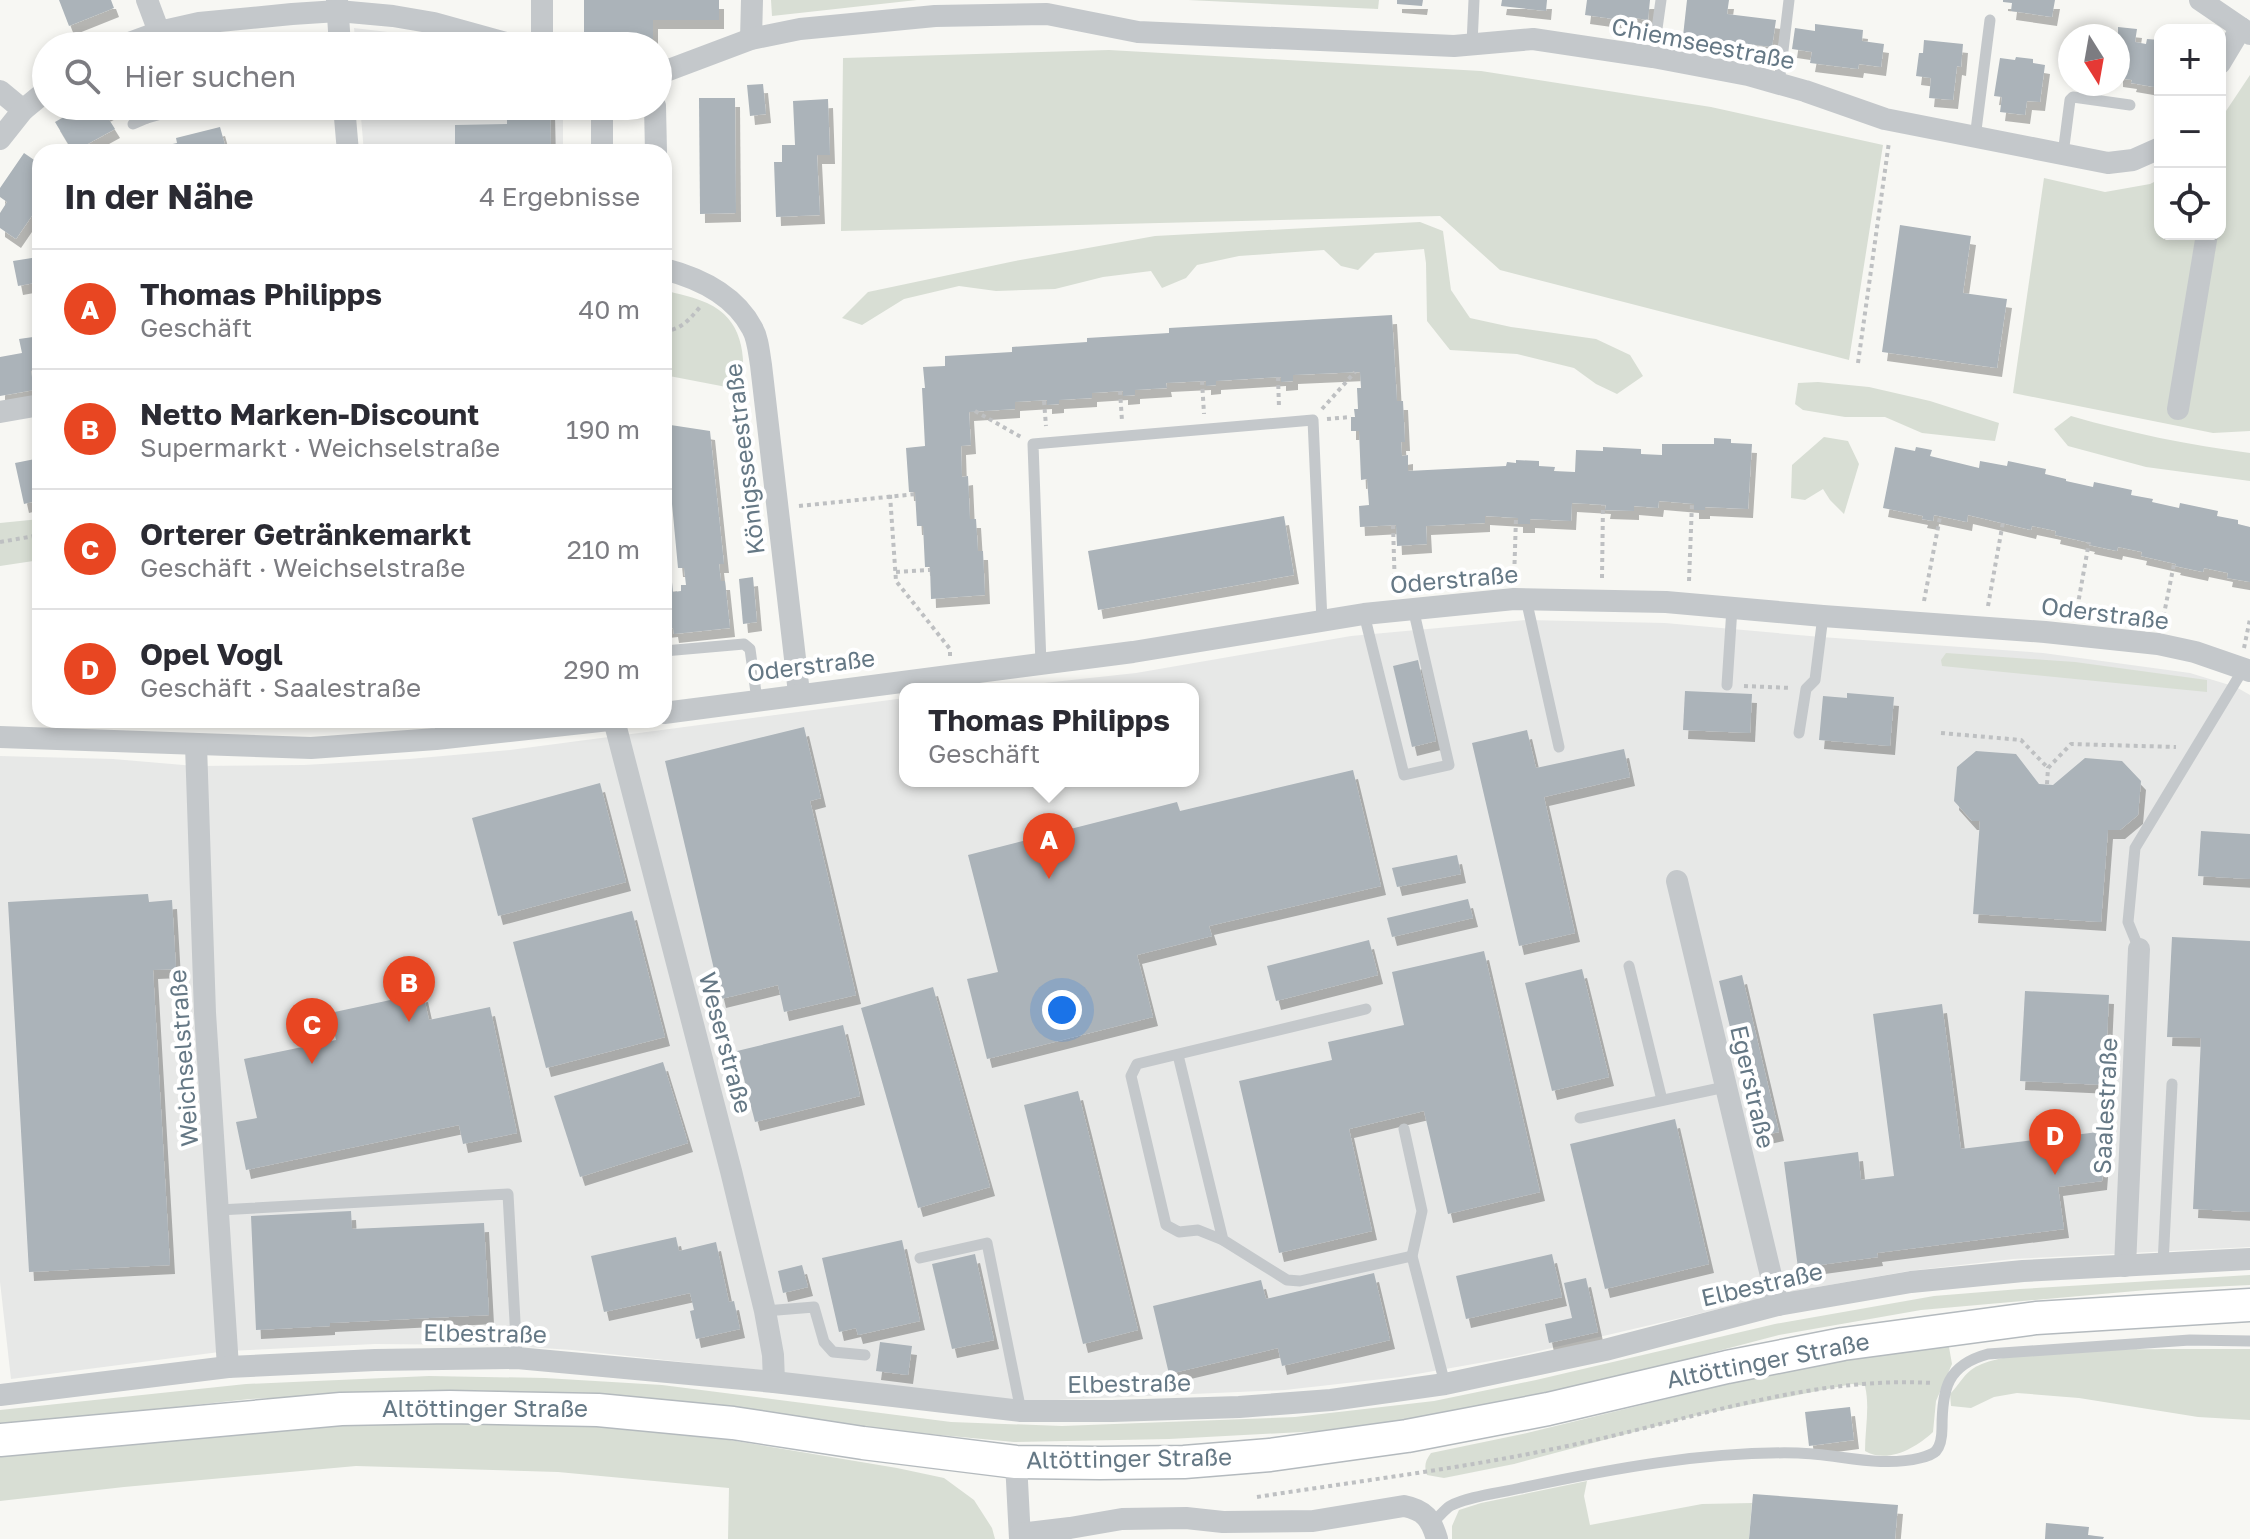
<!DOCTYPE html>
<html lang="de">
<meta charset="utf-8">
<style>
:root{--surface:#fff;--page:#f2f2f3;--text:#2b2b33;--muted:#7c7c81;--line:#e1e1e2;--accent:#e84622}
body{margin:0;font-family:"Golos Text",sans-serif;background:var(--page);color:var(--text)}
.controls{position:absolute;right:24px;top:24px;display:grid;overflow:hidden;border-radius:16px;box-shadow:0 4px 12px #0003}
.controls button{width:72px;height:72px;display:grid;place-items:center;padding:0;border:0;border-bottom:2px solid var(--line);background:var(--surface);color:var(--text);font:40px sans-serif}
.compass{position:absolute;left:2058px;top:24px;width:72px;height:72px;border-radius:50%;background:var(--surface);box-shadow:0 4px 12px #0003;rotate:169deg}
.you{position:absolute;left:1062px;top:1010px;width:28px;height:28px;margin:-20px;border:6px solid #fff;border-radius:50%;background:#1a73e8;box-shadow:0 0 0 12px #1a73e833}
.badge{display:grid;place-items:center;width:52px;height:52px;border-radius:50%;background:var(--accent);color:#fff;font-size:26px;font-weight:700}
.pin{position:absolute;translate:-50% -66px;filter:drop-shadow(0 2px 4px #0008)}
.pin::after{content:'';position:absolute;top:42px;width:28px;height:24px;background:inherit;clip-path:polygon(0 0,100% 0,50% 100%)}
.popup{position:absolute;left:899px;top:683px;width:300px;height:104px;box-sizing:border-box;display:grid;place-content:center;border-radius:16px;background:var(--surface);filter:drop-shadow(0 2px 6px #0005);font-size:26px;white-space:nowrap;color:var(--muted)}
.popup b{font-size:30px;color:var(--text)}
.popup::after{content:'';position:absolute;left:50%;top:100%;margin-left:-16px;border:16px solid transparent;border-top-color:var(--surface)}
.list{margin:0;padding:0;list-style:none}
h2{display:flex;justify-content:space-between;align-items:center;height:104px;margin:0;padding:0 32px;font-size:34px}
h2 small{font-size:26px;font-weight:400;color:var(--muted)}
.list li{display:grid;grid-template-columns:52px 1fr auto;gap:24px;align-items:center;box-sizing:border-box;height:120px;padding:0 32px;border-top:2px solid var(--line)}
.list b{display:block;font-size:30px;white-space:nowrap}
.list p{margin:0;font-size:26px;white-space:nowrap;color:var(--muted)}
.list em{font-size:26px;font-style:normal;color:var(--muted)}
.icon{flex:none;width:44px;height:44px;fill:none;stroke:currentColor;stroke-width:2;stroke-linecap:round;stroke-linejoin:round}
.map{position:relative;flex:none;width:2250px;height:1539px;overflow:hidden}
.search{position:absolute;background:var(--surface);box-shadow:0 4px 12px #0003;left:32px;top:32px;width:640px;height:88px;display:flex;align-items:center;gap:20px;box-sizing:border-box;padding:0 28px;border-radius:44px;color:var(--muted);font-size:30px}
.panel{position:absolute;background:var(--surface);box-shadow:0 4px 12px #0003;left:32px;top:144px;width:640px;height:584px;border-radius:24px}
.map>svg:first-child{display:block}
</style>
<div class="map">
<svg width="2250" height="1539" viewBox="0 0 2250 1539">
<defs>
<filter id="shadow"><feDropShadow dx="5" dy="9" stdDeviation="0" flood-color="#0004"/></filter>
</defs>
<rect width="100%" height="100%" fill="#f7f7f3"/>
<!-- built -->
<g fill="#e7e8e7">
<polygon points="354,28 430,37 457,46 356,46"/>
<polygon points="360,106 563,106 563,152 364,152"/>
<polygon points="1526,620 1665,623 1821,637 2043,653 2190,673 2236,687 2250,695 2250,1247 2013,1259 1909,1271 1800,1290 1513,1357 1400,1377 1285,1390 1034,1401 941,1394 802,1375 572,1350 496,1345 375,1344 227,1351 11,1379 0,1282 0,756 113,759 195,766 304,765 409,759 510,750 905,698 905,781 1193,781 1193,689 988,689 1136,673 1351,636"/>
</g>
<!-- green -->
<g fill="#d8ded4">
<polygon points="771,0 917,0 772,16"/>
<polygon points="1188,0 1379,0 1378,9"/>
<polygon points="1109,50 1481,71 1711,107 1883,145 1849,360 1500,270 1440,216 841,231 843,58"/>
<polygon points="2250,75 2250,431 2213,433 2013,393 2044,178 2105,192 2150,184 2160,179 2160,234 2220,234 2220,120"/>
<polygon points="1420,222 1443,231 1451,290 1470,318 1511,327 1596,339 1630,355 1643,376 1617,394 1596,384 1574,368 1517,354 1450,350 1427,321 1426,263 1424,249 1375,253 1358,270 1341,266 1324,250 1239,256 1197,265 1186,278 1162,288 1151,271 1103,277 1055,289 996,291 959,286 904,299 862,325 842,318 868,292 1015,261 1155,236"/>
<path d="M664,290C678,294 694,297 707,303C743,319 746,355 742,390L664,375Z"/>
<polygon points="1818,382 1869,387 1930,401 1999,423 1995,441 1922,433 1885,417 1845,417 1803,410 1795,404 1798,383"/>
<path d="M2071,416C2130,433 2189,445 2250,453V481L2146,467L2068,446L2054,429Z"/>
<polygon points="1824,437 1848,441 1859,464 1844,514 1830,500 1823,489 1805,500 1791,498 1792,465"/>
<polygon points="40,519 40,560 0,566 0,523"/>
<polygon points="1946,653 2075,662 2207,680 2207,692 1942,666 1941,660"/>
<path d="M163,720H388C313,725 238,726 163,723Z"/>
<polygon points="2250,1275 2250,1285 2147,1290 1921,1310 1779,1335 1584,1386 1496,1405 1378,1425 1320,1431 1169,1439 1014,1442 887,1430 700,1403 601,1394 462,1390 250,1399 0,1426 0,1410 246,1384 429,1376 545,1378 662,1385 951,1422 1062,1426 1295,1417 1434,1401 1536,1380 1775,1324 1934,1296 2020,1289"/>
<path d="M1933,1346L1949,1347L1952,1364L1936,1401L1933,1432C1916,1448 1888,1464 1865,1451C1865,1429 1870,1407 1865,1386L1852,1384L1698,1415L1514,1464L1444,1478L1427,1475C1424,1466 1425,1461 1431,1453L1527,1433L1752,1378L1865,1356Z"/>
<path d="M2168,1349H2250V1420L2198,1417L2079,1398L2017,1393L1994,1397L1971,1408L1951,1406L1950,1394C1957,1387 1963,1376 1971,1370C2003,1346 2124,1350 2168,1349Z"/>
<polygon points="548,1421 694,1434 897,1468 944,1478 974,1500 992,1528 995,1539 728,1539 729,1488 558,1472 356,1466 124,1487 0,1501 0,1455 271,1424"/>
<polygon points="1587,1481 1584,1496 1590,1525 1702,1504 1752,1503 1749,1539 1452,1539 1452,1526 1459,1510 1481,1503"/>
</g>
<!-- building -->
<g fill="#abb3b9" filter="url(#shadow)">
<polygon points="59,0 111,0 114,8 69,26"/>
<polygon points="584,0 719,0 719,20 653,20 653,39 584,39"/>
<polygon points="1397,0 1423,0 1422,6 1397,4"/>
<polygon points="1502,0 1547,0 1546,11 1501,6"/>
<polygon points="1587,0 1650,0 1648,20 1628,17 1628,21 1585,15"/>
<polygon points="1687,0 1729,0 1727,14 1776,20 1772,47 1683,36"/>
<polygon points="2003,0 2055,0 2052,17 2011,11 2012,3 2003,2"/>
<polygon points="1815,24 1863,30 1862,41 1884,44 1881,67 1859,64 1858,69 1810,63 1812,52 1792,49 1795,28 1815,31"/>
<polygon points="2118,27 2137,29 2135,42 2146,44 2147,39 2160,40 2160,88 2131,83 2132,80 2118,78"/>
<polygon points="1924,40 1963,44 1961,67 1957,66 1953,100 1929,98 1931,78 1916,76 1919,53 1923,53"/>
<polygon points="2016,57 2033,59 2033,63 2045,65 2040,102 2027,101 2025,115 2000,112 2002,97 1994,96 2000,58 2015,60"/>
<polygon points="763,84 766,114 750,116 747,85"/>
<polygon points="699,98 735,98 736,213 700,214"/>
<polygon points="828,99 830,155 817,155 820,215 776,217 774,162 782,162 782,145 795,145 793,101"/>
<polygon points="83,106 118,106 105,113 115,129 73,152 55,122"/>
<polygon points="507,106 550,106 551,152 455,152 455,125 507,124"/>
<polygon points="220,127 227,152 148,152 155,148 177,143 176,138"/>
<polygon points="24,153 40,164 40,204 16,239 0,228 0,213 7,202 0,197 0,188"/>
<polygon points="1900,225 1971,236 1963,293 2007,299 1997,368 1882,352"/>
<polygon points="40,245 40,282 18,286 13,261 38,257 36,246"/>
<polygon points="1392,315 1397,401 1403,401 1405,442 1401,442 1402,456 1408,455 1408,471 1506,466 1507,462 1516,463 1516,460 1539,461 1539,466 1555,467 1554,471 1575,472 1576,450 1603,451 1603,447 1641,449 1641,454 1662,455 1662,444 1714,444 1714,438 1731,439 1731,443 1752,444 1748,509 1705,507 1705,510 1694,510 1694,504 1659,501 1658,508 1634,506 1634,511 1605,510 1606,505 1572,503 1571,521 1530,519 1530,524 1518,524 1518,518 1485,516 1485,523 1426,526 1427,544 1397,546 1396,525 1360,527 1359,506 1369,505 1367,479 1361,480 1359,431 1351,431 1351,417 1355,417 1354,409 1358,409 1357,388 1361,388 1360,372 1293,375 1293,381 1281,382 1281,377 1216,381 1216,385 1206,386 1206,381 1166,383 1167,388 1135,390 1135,395 1123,396 1123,391 1092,393 1092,398 1059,400 1059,404 1047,405 1047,400 1015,402 1015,409 969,412 971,445 961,446 962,477 968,476 970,519 976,519 978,551 983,551 985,595 931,599 930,567 925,567 923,526 917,526 915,492 909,492 906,448 925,446 922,388 925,388 923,367 945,366 945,356 1012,352 1012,347 1087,342 1087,338 1169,333 1169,328"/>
<polygon points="40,336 40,369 31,371 34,390 0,396 0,357 22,353 19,339"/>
<polygon points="664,424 710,431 724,564 719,564 721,581 725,581 730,628 674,634 673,628 664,629 664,583 672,582 673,592 681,591 681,585 686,585 684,568 678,568 669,472 664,471"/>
<polygon points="1895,447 1915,451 1916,447 1932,450 1930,456 1979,468 1980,461 2007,466 2008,461 2046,469 2045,474 2066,479 2066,481 2093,487 2094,482 2132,490 2131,495 2153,499 2152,502 2179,508 2180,503 2218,511 2217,516 2238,520 2238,524 2250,527 2250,582 2227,578 2228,573 2204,568 2203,572 2175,566 2176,564 2141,556 2142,552 2118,547 2117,551 2089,545 2090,543 2055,535 2056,531 2032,526 2031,530 1968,515 1967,522 1934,515 1933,521 1922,519 1923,516 1883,508"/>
<polygon points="40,458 40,500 24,504 15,463"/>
<polygon points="1284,516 1294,575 1098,610 1088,551"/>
<polygon points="753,577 757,622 743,624 739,579"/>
<polygon points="1418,660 1436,741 1412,747 1393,666"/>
<polygon points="1685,691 1752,694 1750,733 1683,730"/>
<polygon points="1847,693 1894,697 1890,746 1819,740 1823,696 1847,698"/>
<polygon points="804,727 821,798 810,801 856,995 784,1012 778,985 721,999 665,761"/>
<polygon points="1527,730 1536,768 1624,749 1630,777 1544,797 1575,933 1519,946 1472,743"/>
<polygon points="1976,751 2016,754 2039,784 2053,785 2085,758 2122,761 2141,781 2138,815 2120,830 2108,830 2101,922 1973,914 1980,821 1972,821 1954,801 1957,767"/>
<polygon points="1353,770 1381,886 1209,926 1212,936 1137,955 1153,1017 987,1059 967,979 998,972 968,855 1177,802 1180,811"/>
<polygon points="600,783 626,882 498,916 472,818"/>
<polygon points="2201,831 2250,834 2250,879 2198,876"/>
<polygon points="1457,855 1461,874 1397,887 1392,868"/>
<polygon points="148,894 149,902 172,900 176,969 153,970 170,1265 29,1272 8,902"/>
<polygon points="1468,899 1473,918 1392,937 1387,918"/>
<polygon points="632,911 665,1037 546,1068 513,942"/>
<polygon points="2172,937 2250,941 2250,1212 2193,1209 2201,1038 2167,1037"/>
<polygon points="1369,940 1378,975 1276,1001 1267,966"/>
<polygon points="1484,951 1540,1192 1448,1214 1424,1111 1349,1129 1372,1231 1279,1253 1239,1081 1332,1060 1328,1042 1404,1025 1392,972"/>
<polygon points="1582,969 1609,1077 1552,1091 1525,983"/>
<polygon points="1742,975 1779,1132 1756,1137 1719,981"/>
<polygon points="933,987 990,1187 918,1208 861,1008"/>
<polygon points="2025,991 2109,995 2105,1085 2020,1081"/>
<polygon points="423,993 429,1020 490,1007 517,1133 463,1144 459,1125 246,1170 236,1122 257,1118 244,1059 336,1040 330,1013"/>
<polygon points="1942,1004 1961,1149 2106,1131 2102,1181 2058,1187 2064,1229 1877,1253 1878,1257 1798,1268 1784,1162 1858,1152 1861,1180 1894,1176 1873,1014"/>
<polygon points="843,1025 860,1096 755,1122 737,1051"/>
<polygon points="663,1062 688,1143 580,1177 554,1096"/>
<polygon points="1078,1091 1138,1330 1083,1344 1024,1105"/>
<polygon points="1675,1119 1709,1264 1605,1289 1570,1144"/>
<polygon points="351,1211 352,1229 484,1223 489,1315 330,1323 330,1326 256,1330 251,1216"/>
<polygon points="676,1237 679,1251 716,1242 729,1302 734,1301 740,1329 696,1339 690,1311 694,1310 690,1293 604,1312 591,1256"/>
<polygon points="902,1240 920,1321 858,1335 856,1328 839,1332 822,1258"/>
<polygon points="975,1254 994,1340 952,1349 932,1264"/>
<polygon points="1552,1254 1562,1297 1466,1319 1456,1276"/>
<polygon points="802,1265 808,1287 783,1293 778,1271"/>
<polygon points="1374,1273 1390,1340 1282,1366 1278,1348 1169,1374 1153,1306 1261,1280 1266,1299"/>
<polygon points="1586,1278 1598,1332 1549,1343 1545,1324 1572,1318 1564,1283"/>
<polygon points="880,1342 912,1346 908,1375 876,1371"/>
<polygon points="1850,1407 1854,1440 1809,1446 1805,1412"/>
<polygon points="1753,1494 1898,1505 1895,1539 1749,1539"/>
<polygon points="2046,1523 2089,1527 2088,1535 2104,1537 2103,1539 2045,1539"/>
</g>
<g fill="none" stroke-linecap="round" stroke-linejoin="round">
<defs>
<polyline id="secondary" points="0,1440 341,1409 450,1407 598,1410 733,1423 863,1443 1016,1462 1100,1463 1184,1462 1270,1455 1407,1436 1548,1409 1727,1367 1843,1344 2036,1318 2250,1305"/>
</defs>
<!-- secondary casing -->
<use href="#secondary" stroke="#b4babe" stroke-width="35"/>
<!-- path -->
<g stroke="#bec0c2" stroke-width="4" stroke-dasharray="4 4" stroke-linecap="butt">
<path d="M664,331C681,330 689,320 700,307"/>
<polyline points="1858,363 1889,142"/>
<polyline points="1278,377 1279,407"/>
<polyline points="1202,381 1204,414"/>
<polyline points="1120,391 1122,421"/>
<polyline points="1044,401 1046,426"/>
<polyline points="1322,409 1355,372"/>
<polyline points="975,411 1021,437"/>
<polyline points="1327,419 1351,417"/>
<polyline points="890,495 896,581 950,649 950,656"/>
<polyline points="799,506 916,494"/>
<polyline points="1393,525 1395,590"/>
<polyline points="0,542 40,535"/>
<polyline points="896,572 930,570"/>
<polyline points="1602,578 1603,505"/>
<polyline points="1514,580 1516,518"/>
<polyline points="1689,581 1692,503"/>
<polyline points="1924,601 1940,517"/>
<polyline points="1988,606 2003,522"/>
<polyline points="2076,615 2089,542"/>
<polyline points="2162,624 2174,564"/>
<polyline points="2244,648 2250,619"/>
<polyline points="1744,686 1791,688"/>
<polyline points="1941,733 2021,740 2048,768"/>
<polyline points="2047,784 2048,768 2071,744 2176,747"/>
<path d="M1257,1497C1365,1480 1474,1467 1581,1443C1697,1418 1812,1376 1933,1383"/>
</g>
<!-- lane -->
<g stroke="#c4c8cb" stroke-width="11">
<polyline points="1472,44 1474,0"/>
<polyline points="1653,57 1661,0"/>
<polyline points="1779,84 1789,0"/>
<polyline points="142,106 147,118 161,114"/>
<polyline points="133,124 147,118"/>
<polyline points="1975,138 1990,20"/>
<polyline points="2063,154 2070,100 2073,97 2130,105"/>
<polyline points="1526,599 1559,747"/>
<polyline points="1364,614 1404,775 1449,765 1413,608"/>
<polyline points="664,651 744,644 750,649 757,700"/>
<polyline points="1041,664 1033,444 1313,420 1322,621"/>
<polyline points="1727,685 1732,608"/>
<polyline points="1799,733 1806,689 1815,680 1823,616"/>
<polyline points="2139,949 2128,922 2135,848 2244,668"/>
<polyline points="1629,966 1662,1100"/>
<polyline points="1178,1055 1223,1240 1287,1280 1300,1281 1412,1256"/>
<polyline points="1580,1118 1725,1087"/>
<polyline points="1404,1129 1422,1211 1412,1256 1445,1384"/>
<polyline points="219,1210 508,1194 517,1358"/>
<polyline points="1223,1240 1198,1230 1179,1232 1166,1225 1131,1076 1137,1064 1366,1009"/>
<polyline points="920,1258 987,1243 1021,1411"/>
<polyline points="2163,1264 2172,1084"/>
<polyline points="765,1311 814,1307 824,1342 833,1352 865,1355"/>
<path d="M1432,1523C1438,1518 1444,1510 1450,1506C1469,1496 1500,1493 1521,1488C1611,1469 1706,1451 1798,1453C1838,1454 1880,1468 1920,1458C1924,1457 1933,1454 1936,1451C1941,1445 1942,1435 1942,1428C1942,1389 1947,1365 1988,1354L2190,1340L2250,1341"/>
</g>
<!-- street -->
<g stroke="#c4c8cb" stroke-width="22">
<polyline points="147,0 159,32"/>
<polyline points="337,0 340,46"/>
<polyline points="2200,0 2250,34"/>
<polyline points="751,39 752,0"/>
<polyline points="121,46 159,32 199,23 292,14 338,11 393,16 434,23 517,46"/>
<polyline points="542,46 542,0"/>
<polyline points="2220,63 2241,28"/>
<polyline points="658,74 751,39 800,29 935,16 1047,14 1138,32 1454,46 1533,39 1653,57 1748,75 1805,91 1885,119 2108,163 2133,160 2160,148"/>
<polyline points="0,91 23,110"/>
<polyline points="344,106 348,152"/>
<polyline points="602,106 602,152"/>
<polyline points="655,106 656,152"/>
<polyline points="0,139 23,110 46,91"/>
<path d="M664,269C699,278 734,294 752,328C758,338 759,353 761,365L799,693"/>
<polyline points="2178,409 2207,234"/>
<polyline points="0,412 40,405"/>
<polyline points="664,713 1133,652 1364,614 1514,599 1666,602 1823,616 2045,632 2158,644 2195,652 2250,671"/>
<polyline points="614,720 731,1171 765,1311 773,1355 774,1382"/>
<polyline points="0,737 311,748 436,739 609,720"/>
<polyline points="196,745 205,1013 228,1367"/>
<polyline points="1677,881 1778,1305"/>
<polyline points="2125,1266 2139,949"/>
<polyline points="0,1395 228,1367 375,1360 517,1358 774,1382 1021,1411 1112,1411 1239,1407 1331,1400 1445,1384 1605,1350 1778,1305 1911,1282 2023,1271 2250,1259"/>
<polyline points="1016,1462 1020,1539"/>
<path d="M1020,1534L1070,1528L1122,1519L1186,1518L1223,1522L1313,1521L1404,1506C1425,1510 1431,1519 1437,1539"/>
</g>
<!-- secondary -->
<use href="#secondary" stroke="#fff" stroke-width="32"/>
</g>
<g text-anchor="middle" stroke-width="8" stroke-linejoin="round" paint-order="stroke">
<!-- street labels -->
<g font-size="24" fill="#657885" stroke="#fff">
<text transform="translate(1703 44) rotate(11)" y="8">Chiemseestraße</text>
<text transform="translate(745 459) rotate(-97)" y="8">Königsseestraße</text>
<text transform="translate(1454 580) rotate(-5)" y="8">Oderstraße</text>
<text transform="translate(2105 614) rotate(7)" y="8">Oderstraße</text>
<text transform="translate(811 666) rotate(-7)" y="8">Oderstraße</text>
<text transform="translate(725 1043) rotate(75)" y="8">Weserstraße</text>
<text transform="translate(184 1058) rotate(-94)" y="8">Weichselstraße</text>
<text transform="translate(1752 1087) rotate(77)" y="8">Egerstraße</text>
<text transform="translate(2106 1106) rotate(-87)" y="8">Saalestraße</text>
<text transform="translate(1762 1285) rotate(-13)" y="8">Elbestraße</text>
<text transform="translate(485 1334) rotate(1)" y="8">Elbestraße</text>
<text transform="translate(1768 1361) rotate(-11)" y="8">Altöttinger Straße</text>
<text transform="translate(1129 1384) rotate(-1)" y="8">Elbestraße</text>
<text x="485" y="1417">Altöttinger Straße</text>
<text transform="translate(1129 1459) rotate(-1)" y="8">Altöttinger Straße</text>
</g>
</g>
</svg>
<div class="controls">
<button>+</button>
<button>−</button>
<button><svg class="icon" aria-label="locate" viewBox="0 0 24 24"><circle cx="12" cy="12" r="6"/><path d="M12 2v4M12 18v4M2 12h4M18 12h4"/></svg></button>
</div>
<svg class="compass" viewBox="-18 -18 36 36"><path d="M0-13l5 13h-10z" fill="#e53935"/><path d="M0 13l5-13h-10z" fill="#7c7c81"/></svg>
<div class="you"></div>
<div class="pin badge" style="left:1049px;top:879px">A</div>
<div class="popup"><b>Thomas Philipps</b>Geschäft</div>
<div class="pin badge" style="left:409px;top:1022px">B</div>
<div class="pin badge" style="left:312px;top:1064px">C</div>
<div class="pin badge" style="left:2055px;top:1175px">D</div>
<div class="search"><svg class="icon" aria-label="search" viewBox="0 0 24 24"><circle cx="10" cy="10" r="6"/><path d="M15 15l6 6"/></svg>Hier suchen</div>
<section class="panel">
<h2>In der Nähe<small>4 Ergebnisse</small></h2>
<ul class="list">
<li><span class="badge">A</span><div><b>Thomas Philipps</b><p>Geschäft</p></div><em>40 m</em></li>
<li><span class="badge">B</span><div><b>Netto Marken-Discount</b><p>Supermarkt · Weichselstraße</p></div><em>190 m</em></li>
<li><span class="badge">C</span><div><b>Orterer Getränkemarkt</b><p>Geschäft · Weichselstraße</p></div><em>210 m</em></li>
<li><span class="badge">D</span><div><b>Opel Vogl</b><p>Geschäft · Saalestraße</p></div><em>290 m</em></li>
</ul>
</section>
</div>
